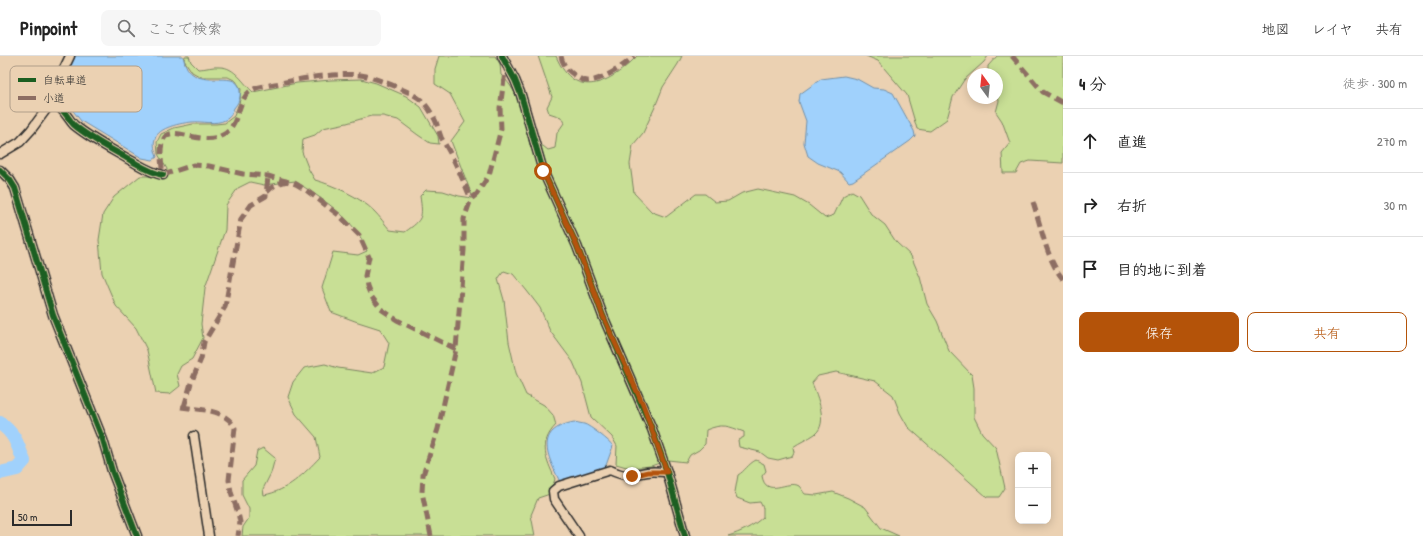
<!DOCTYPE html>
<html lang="ja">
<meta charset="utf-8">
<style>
:root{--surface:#fff;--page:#f6f6f6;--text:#222;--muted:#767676;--line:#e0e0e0;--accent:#b45309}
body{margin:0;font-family:"Patrick Hand","Klee One",sans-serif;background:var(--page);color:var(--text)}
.controls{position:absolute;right:12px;bottom:12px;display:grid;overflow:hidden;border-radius:8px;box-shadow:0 2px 10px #0003}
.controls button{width:36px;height:36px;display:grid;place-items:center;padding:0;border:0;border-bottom:1px solid var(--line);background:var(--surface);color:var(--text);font:20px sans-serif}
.compass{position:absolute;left:967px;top:12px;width:36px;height:36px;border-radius:50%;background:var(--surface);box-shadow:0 2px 10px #0003;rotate:345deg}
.scale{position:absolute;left:12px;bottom:10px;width:60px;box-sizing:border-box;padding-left:4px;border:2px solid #2b2b2b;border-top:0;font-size:11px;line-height:14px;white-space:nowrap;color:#2b2b2b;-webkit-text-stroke:3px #ebd1b2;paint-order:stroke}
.stop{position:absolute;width:12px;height:12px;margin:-9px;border:3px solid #b45309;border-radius:50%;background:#fff}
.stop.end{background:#b45309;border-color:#fff;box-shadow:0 1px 4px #0008}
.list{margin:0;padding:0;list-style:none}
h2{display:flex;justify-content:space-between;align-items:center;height:52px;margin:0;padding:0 16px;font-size:17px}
h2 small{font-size:13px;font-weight:400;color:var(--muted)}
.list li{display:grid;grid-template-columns:26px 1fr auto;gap:12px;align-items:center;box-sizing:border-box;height:64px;padding:0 16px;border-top:1px solid var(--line)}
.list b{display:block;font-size:15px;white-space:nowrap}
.list em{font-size:13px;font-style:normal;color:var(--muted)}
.actions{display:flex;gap:8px;padding:12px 16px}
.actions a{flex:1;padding:9px 0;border:1px solid var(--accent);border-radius:8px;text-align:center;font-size:14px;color:var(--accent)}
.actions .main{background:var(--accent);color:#fff}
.icon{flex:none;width:22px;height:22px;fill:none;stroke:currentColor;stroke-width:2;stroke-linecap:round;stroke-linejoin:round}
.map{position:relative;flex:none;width:1063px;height:480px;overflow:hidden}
header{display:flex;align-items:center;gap:24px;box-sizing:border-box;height:56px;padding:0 20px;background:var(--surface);border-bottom:1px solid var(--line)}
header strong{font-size:19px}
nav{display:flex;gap:22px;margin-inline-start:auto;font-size:14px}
.search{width:280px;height:36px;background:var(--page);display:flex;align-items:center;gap:10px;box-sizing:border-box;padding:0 14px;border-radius:8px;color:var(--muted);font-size:15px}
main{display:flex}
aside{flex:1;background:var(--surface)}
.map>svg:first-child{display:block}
</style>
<header>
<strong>Pinpoint</strong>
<div class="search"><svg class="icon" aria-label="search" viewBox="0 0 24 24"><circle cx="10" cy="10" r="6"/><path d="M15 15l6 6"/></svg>ここで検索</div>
<nav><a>地図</a><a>レイヤ</a><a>共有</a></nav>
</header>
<main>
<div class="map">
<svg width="1063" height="480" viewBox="0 0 1063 480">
<rect width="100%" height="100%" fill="#ebd1b2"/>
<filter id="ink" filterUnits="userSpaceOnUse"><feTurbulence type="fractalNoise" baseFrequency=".025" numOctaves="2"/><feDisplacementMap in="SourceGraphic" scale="8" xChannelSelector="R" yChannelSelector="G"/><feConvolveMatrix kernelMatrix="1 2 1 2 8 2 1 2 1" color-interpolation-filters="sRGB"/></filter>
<g filter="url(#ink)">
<!-- green -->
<g fill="#c8df95" stroke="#7a8560">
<path d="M185,0H189L191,6L198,13C206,13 213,10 220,11C235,11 243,27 253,36L297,27L331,24L361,23L376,27L406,40L421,51L438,80L439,88L430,87L418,79L398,64L383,60H371L347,67L323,72L315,79L303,83L302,96L309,114L315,124C333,129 360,141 374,155C380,161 385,168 390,174L405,176C423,163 423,162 420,140L426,134L443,135L459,140L473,142L451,85L465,66L450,38L435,28V13L439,0H495L500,8L501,19C521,37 524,64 530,89L543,90L548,94L555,92L557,77L564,67L561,61L549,57L547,51L552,41L538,0H556C575,46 611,27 637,0H682L678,8L663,31L655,51L643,77L633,89L630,108L634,137L652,156L666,161L696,138H705L715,146L728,145L742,137L758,133L795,141L809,149L825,162L834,159L843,140L852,135L859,139L871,158L885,169L896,186L911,200L920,221L927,248L937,265L949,295L972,319L974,332V361L982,377L996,392L1005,432L999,441H987L908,371L900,357L893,339L875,325L836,316L818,320L812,327C817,340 829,367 815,378C808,383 800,386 793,391L794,396L792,400L778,404L768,402L760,396L739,391L738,384L744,381V376C728,370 723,367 706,374L705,388L699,394L690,399L686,406L668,404L651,410L630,412L616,408L617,390L612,381L591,361L582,327L573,306L550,275L540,252L527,235L513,218L504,215L498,223L504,244L509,286L516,317L526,339L544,349L553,359L556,369C538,388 546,402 555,423L550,438L538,442L531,459L535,480H242L243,471L249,462V453L242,439V424L254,410L257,395L263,392L275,402L271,417L263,433L264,439C287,435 304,418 320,401L316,381L296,358L288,341L293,326L304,312L325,308L338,312L372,317L384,311L389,287L380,273L355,265L331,256L322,232L333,196L358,199L367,195C356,163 322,143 295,125L264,129L250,126L238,132L226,149L225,174L205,232L201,268L203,282L192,303L181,310L177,318L180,330L170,338L156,337L147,294L136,272L116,250L102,217L99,184L103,158L114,141L140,120H148L165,123L167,113L158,98L157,86L161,78L174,72L193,68H216L225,67L234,60L240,44L241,33L236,25L228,21H201L192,16L184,4Z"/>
<polygon points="866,0 988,0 984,6 964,24 953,41 947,63 930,75 917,73 907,39 878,5"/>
<polygon points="997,0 1063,0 1063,107 1030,105 1021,108 1016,117 1003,117 1002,97 1010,87 1002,65 996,56 999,45 997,32 997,18 988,18 988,10"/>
<path d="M756,404L764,408L766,415L762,420C766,443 788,423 799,430C801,432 803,436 805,438L816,439L833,436L848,442L865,451L881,472L899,480H728C741,476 752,471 763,461V452L760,446L750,447L737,442L735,436L738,419C745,415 748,408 756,404Z"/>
</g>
<!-- water -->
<g fill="#a0d1fc" stroke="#718fa8">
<path d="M75,0H183C190,42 238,8 240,35C241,42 238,47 234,52C232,57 230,62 225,64C216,69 202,65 192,66C182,67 158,71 155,83C153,88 155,95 157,101L153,104L142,102L81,65L63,42L60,32L62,24Z"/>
<polygon points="844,20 857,23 873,32 884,33 893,37 914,75 915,80 910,85 853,125 849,126 840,116 818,107 808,100 804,87 806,65 799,46 800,38 821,23"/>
<path d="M574,366C577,367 581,367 584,368C589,369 611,386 613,390L605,412L560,426C547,399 534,374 574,366Z"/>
</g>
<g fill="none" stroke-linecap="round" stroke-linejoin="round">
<!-- river -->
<path stroke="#a0d1fc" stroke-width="14" d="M0,367C16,379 17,388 24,405L17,413L0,417"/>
<defs>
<g id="street">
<polyline points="502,0 515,24 521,39 543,115 577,190 603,260 652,373 667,416 685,480"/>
<path d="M53,48C62,49 68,63 74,69C91,83 111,93 130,104C141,110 151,117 163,119"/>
<polyline points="0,98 20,86 31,74 48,51 53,48 57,27 70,0"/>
<polyline points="0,114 10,124 15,132 53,259 103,384 112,415 137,480"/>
<polyline points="194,380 209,480"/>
<path d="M579,480L554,443L553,435L559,430L610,414C628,422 629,419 647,416C654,415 660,416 667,416"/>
</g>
</defs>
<!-- street casing -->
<use href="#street" stroke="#2b2b2b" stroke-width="11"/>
<!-- street -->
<use href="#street" stroke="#ebd1b2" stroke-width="8"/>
<!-- quiet -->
<g stroke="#8d6e63" stroke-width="5" stroke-dasharray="10 5" stroke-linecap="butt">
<path d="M561,0C562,7 567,14 573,18C577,21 582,25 587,25C602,25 624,10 634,0"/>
<polyline points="1012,0 1043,36 1063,47"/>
<path d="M267,136C273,129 279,127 287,125"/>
<path d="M1033,146C1041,170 1047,205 1063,223"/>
<path d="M456,293L397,264L381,253L371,240L367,230L365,220L369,201L359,179L340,160L306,134L296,128L268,120L243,118L209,110L193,109L163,119C151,43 195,99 226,77C240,66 238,41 252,34C258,30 268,30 275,28C299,23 342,15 366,20C376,23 387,27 397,31C405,35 414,38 421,44C427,49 433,59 436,66C438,71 439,76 441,81C444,87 448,93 451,99C459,114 465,129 471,143"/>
<path d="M181,351C198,354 225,352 235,372L229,424L231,436L238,457L240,466L238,480"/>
<polyline points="184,351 191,327 201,303 204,286 225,251 241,163 251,149 266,140 268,120"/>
<polyline points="431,480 422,436 423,419 438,373 456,293 464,194 464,163 471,143 477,138 489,119 501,73 500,52 505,16 508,10"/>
</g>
<defs>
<g id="cycleway">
<polyline points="502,0 515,24 521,39 543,115 577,190 603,260 652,373 667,416 685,480"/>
<path d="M53,48C62,49 68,63 74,69C91,83 111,93 130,104C141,110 151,117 163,119"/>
<polyline points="0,114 10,124 15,132 53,259 103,384 112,415 137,480"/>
</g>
</defs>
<!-- cycleway casing -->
<use href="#cycleway" stroke="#ebd1b2" stroke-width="8"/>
<!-- cycleway -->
<use href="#cycleway" stroke="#1b5e20" stroke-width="6"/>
</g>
</g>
<g fill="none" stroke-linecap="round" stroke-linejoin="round" filter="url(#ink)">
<!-- route -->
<polyline stroke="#b45309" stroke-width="5" points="543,115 577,190 603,260 643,349 667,416 648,416 632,420"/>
</g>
<!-- legend -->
<rect x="10" y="10" width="132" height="46" rx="6" fill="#ebd1b2" stroke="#b19f8a" stroke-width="1"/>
<rect x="18" y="22" width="18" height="4" fill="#1b5e20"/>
<rect x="18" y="40" width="18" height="4" fill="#8d6e63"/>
<g font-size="11" fill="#2b2b2b">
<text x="43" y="28">自転車道</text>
<text x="43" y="46">小道</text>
</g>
</svg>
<div class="controls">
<button>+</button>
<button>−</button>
</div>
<svg class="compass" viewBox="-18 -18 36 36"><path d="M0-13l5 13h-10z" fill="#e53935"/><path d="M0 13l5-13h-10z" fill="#767676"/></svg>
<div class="scale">50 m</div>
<div class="stop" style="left:543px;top:115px"></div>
<div class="stop end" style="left:632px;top:420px"></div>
</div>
<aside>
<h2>4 分<small>徒歩 · 300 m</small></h2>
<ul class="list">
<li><svg class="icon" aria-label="ahead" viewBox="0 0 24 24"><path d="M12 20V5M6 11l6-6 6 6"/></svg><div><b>直進</b></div><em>270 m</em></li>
<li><svg class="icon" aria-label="right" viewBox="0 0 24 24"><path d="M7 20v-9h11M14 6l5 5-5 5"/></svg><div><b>右折</b></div><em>30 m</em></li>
<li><svg class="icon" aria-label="arrive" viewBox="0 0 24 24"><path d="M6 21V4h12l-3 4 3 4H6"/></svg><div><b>目的地に到着</b></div></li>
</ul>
<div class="actions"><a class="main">保存</a><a>共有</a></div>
</aside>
</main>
